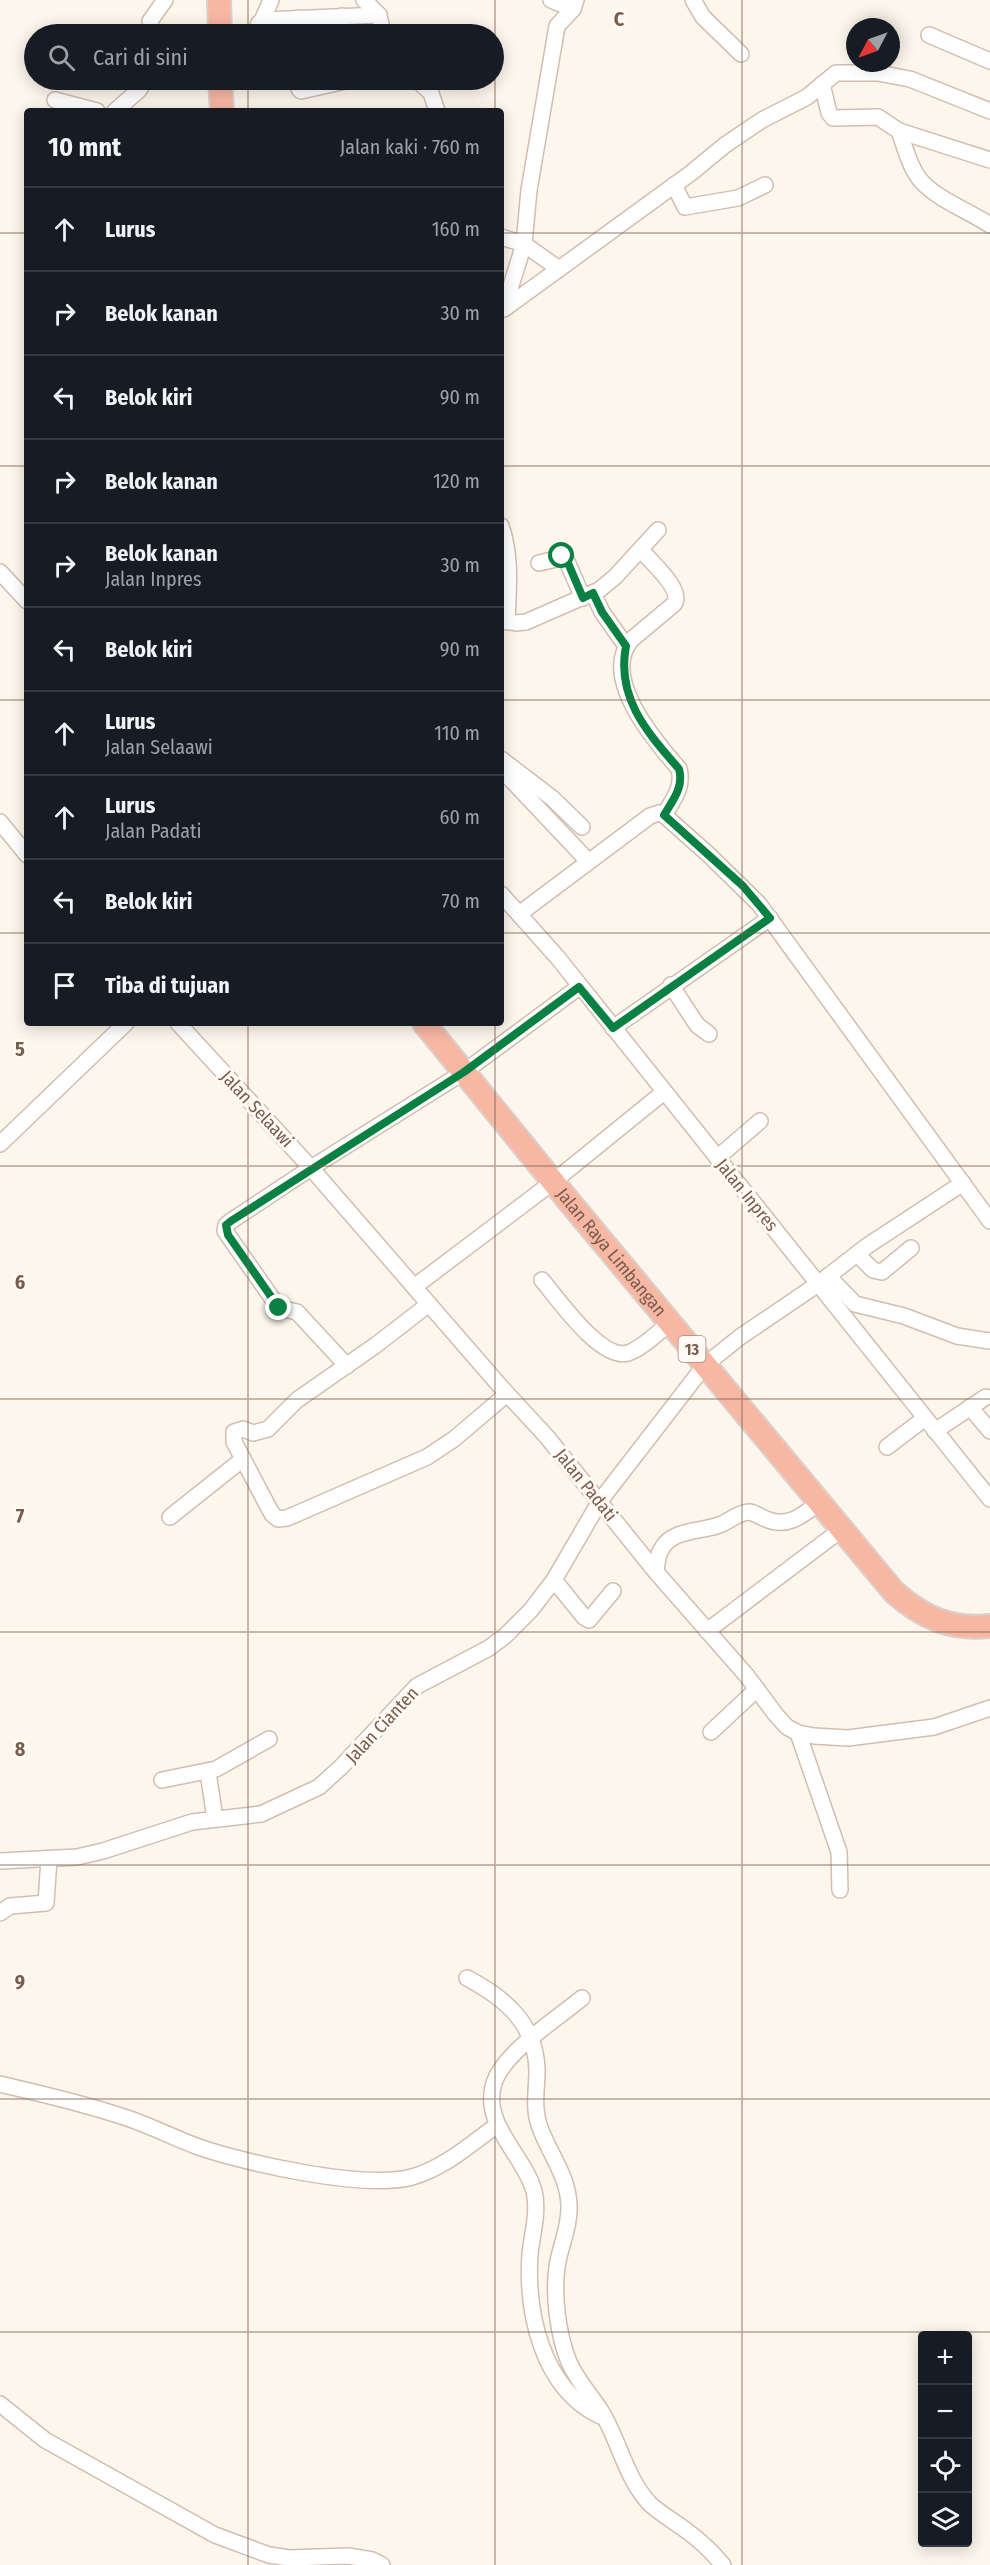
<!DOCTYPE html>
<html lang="id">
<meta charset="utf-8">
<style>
:root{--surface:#171b24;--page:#242831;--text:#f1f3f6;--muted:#9ea1a6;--line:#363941}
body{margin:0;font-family:"Fira Sans Condensed",sans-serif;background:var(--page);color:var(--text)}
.controls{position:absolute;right:18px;bottom:18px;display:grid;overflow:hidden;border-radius:6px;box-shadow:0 3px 15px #0003}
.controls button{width:54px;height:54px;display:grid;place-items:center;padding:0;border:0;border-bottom:2px solid var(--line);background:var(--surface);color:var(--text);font:30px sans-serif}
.compass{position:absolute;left:846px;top:18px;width:54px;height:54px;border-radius:50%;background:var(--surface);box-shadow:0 3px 15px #0003;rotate:229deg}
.stop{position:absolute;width:18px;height:18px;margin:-14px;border:4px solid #0b8043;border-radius:50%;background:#fff}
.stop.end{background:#0b8043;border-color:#fff;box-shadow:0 2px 6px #0008}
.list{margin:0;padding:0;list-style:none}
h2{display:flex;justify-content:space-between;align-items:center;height:78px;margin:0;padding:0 24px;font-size:26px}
h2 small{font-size:20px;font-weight:400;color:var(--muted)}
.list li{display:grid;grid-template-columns:39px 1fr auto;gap:18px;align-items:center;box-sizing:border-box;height:84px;padding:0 24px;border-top:2px solid var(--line)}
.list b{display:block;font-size:22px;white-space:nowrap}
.list p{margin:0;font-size:20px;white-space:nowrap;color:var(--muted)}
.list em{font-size:20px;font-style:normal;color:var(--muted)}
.icon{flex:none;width:33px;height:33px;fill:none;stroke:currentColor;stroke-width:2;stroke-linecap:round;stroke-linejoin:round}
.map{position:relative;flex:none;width:990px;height:2565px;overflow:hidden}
.search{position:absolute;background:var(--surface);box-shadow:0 3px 15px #0003;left:24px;top:24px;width:480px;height:66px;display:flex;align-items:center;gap:15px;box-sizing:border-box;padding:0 21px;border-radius:33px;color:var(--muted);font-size:22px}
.panel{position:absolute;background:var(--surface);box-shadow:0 3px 15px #0003;left:24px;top:108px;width:480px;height:918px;border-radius:6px}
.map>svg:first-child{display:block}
</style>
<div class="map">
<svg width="990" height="2565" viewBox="0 0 990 2565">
<rect width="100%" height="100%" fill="#fdf6ec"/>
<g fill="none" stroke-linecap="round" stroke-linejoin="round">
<defs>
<g id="minor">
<polyline points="364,0 379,15 383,34"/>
<polyline points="551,0 573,9"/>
<polyline points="693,0 703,17 741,54"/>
<polyline points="342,16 343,34"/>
<polyline points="298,18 298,34"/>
<polyline points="262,21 271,0"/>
<polyline points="152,34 150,21 165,0"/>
<polyline points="255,34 259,23 266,20 379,15"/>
<polyline points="929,35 990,61"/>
<polyline points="298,80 299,89 301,91 350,80"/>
<polyline points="417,80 431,93 437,111"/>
<polyline points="822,84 829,113 833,118 878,117 899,131 990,160"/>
<polyline points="55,100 97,111"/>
<polyline points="115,111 139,90 145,80"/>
<path d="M899,131C905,147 910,169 922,182C940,201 969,211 990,225"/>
<polyline points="674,185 685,207 738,198 765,185"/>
<polyline points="501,237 524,244 559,269"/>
<polyline points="504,308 524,244 529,190 557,26 573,9 576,0"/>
<polyline points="504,309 691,173 725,145 762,120 807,97 836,73 878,73 910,79 990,111"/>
<path d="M501,526C512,557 508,590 507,622"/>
<path d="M641,550C650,561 684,590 674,604L631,640C600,678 655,741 679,769C684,787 673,800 664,815L709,855L759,904L990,1221"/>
<polyline points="539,563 565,557 583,598"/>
<polyline points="0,572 27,601"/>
<polyline points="593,593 602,612 626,646"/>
<polyline points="501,620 516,623 526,622 599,590 615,577 658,530"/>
<polyline points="501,759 552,798 582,827"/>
<polyline points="501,769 588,861"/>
<polyline points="0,822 27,855"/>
<polyline points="501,894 558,958 990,1499"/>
<polyline points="519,914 650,816 659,813 664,815"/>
<polyline points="671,985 697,1025 709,1034"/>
<polyline points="178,1023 311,1168 464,1072 579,987"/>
<polyline points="613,1028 770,918"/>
<polyline points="0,1144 126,1023"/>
<polyline points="717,1158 760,1121"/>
<polyline points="857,1254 873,1270 882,1272 911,1248"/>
<polyline points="828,1276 855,1304 904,1316 957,1336 990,1341"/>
<path d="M542,1280C558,1299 601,1361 628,1353C643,1348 658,1332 670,1323"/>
<polyline points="414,1287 553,1182 664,1092"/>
<polyline points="347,1366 297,1312 279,1308 225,1231 226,1225 231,1221 311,1168 500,1386 547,1437 656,1572 747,1676 776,1715 787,1727 798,1733 814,1736 848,1738 934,1727 990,1708"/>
<polyline points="970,1407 990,1431"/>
<polyline points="935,1431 986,1397"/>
<polyline points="887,1447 925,1418"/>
<polyline points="243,1459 234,1442 234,1432 243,1429 253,1433 268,1429 297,1400 376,1345 429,1304"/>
<polyline points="170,1517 243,1459 272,1514 278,1519 287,1518 427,1457 454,1439 507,1394"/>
<path d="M656,1572C657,1565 657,1556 661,1550C671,1529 701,1532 719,1525C728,1522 739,1512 749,1512C756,1513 760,1517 766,1519C788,1529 804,1514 820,1502"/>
<polyline points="554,1580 584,1617 589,1620 613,1591"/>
<polyline points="707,1631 842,1529"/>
<polyline points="711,1732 757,1689"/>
<polyline points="798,1733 839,1852 840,1890"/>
<polyline points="208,1772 215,1819"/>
<polyline points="162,1780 216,1769 269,1739"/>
<polyline points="0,1861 77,1857 103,1851 192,1822 261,1814 319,1787 341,1767 417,1686 489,1648 505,1636 531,1610 554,1580 600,1501 705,1365 740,1337 818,1284 867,1246 963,1183"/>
<polyline points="0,1913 10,1906 46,1903 49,1859"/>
<path d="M467,1978C505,1998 536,2024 537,2070C537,2088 533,2107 539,2125C548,2152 568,2175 569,2205C570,2227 560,2246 557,2267C553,2296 558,2335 569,2362C577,2381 591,2395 601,2411C619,2440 626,2479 650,2504C661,2514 675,2522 687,2531C701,2541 712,2552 723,2565"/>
<path d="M582,1998C557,2019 504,2052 494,2083C481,2124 524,2155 534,2191C539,2212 532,2234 530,2254C526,2313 542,2388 600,2416"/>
<path d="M0,2084C42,2094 83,2103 124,2117C149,2125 172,2137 196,2146C243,2163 365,2190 412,2177C444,2168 471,2144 497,2125"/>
<polyline points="0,2404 45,2440 215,2535 269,2555 289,2558 348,2556 372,2560 382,2565"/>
</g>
<g id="highway">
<polyline points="219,0 220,34"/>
<polyline points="220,80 222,111"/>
<path id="s1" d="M424,1023L572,1205L894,1592C923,1618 951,1630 990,1626"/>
</g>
</defs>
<!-- minor casing -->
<use href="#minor" stroke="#d1beb0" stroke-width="18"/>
<!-- highway casing -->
<use href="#highway" stroke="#dad1cd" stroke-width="26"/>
<!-- minor -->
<use href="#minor" stroke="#fff" stroke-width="15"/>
<!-- highway -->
<use href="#highway" stroke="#f7b7a3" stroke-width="22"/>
</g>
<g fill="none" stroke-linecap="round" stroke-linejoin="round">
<!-- route -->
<path stroke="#0b8043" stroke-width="8" d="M279,1308L228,1235L226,1225L231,1221L464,1072L579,987L613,1028L770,918L743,886L664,815C673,800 684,787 679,769C647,732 616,698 626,646L602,612L593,593L583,598L565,556H562"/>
</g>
<!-- grid -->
<path fill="none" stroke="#7a5c4d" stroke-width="1.5" stroke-opacity="0.55" d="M248,0V34M495,0V111M742,0V2565M248,80V111M0,233H27M501,233H990M0,466H27M501,466H990M0,700H27M501,700H990M0,933H27M501,933H990M248,1023V2565M495,1023V2565M0,1166H990M0,1399H990M0,1632H990M0,1865H990M0,2099H990M0,2332H990"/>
<g text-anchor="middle" stroke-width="6" stroke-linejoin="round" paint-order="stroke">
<!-- shield labels -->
<rect fill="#fffaf3" stroke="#a28b7f" stroke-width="1.5" x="678.5" y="1336" width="27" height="26" rx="4.5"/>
<g font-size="16" font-weight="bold" fill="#7a5c4d">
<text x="692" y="1355">13</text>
</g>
<!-- street labels -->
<g font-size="18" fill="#7a5c4d" stroke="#fffaf3">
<text transform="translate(257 1109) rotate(47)" y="6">Jalan Selaawi</text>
<text transform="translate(747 1195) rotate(51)" y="6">Jalan Inpres</text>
<text dy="6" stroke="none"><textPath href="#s1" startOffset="296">Jalan Raya Limbangan</textPath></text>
<text transform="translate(586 1485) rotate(51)" y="6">Jalan Padati</text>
<text transform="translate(382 1725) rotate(-47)" y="6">Jalan Cianten</text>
</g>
</g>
<g font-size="20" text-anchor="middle" font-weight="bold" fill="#7a5c4d" stroke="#fffaf3" stroke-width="6" stroke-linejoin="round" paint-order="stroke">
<text x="619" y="26">C</text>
<text x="20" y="1056">5</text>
<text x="20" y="1289">6</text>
<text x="20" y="1523">7</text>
<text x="20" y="1756">8</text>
<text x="20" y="1989">9</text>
</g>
</svg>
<div class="controls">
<button>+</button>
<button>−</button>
<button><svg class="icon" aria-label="locate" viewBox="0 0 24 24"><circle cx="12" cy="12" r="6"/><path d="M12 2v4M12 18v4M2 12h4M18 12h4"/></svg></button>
<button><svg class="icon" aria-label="layers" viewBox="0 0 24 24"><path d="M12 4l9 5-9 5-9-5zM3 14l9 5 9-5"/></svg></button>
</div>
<svg class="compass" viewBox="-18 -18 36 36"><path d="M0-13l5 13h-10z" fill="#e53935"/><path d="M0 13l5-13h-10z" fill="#9ea1a6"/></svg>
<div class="stop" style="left:562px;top:556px"></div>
<div class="stop end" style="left:279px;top:1308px"></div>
<div class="search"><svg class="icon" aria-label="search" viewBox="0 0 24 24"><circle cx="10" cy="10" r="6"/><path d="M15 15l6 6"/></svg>Cari di sini</div>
<section class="panel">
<h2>10 mnt<small>Jalan kaki · 760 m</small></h2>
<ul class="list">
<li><svg class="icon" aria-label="ahead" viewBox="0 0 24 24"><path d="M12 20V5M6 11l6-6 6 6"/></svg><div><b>Lurus</b></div><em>160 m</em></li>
<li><svg class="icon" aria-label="right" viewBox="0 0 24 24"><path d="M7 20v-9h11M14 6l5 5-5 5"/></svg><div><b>Belok kanan</b></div><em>30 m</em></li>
<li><svg class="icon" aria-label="left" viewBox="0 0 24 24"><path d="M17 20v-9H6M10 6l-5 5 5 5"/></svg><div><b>Belok kiri</b></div><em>90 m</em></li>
<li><svg class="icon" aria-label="right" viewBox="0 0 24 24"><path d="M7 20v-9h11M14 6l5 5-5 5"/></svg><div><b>Belok kanan</b></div><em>120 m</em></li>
<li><svg class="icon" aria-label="right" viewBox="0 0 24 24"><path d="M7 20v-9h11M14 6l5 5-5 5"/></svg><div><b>Belok kanan</b><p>Jalan Inpres</p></div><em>30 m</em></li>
<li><svg class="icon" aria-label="left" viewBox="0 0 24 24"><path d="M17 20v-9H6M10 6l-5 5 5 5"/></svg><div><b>Belok kiri</b></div><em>90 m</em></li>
<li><svg class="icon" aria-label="ahead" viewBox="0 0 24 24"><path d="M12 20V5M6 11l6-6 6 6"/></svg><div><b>Lurus</b><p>Jalan Selaawi</p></div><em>110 m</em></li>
<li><svg class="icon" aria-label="ahead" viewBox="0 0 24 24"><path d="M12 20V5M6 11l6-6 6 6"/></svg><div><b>Lurus</b><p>Jalan Padati</p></div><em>60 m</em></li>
<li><svg class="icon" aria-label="left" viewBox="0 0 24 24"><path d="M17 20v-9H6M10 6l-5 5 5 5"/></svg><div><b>Belok kiri</b></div><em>70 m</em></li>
<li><svg class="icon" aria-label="arrive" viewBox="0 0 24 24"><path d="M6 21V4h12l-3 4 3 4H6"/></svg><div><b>Tiba di tujuan</b></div></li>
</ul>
</section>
</div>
